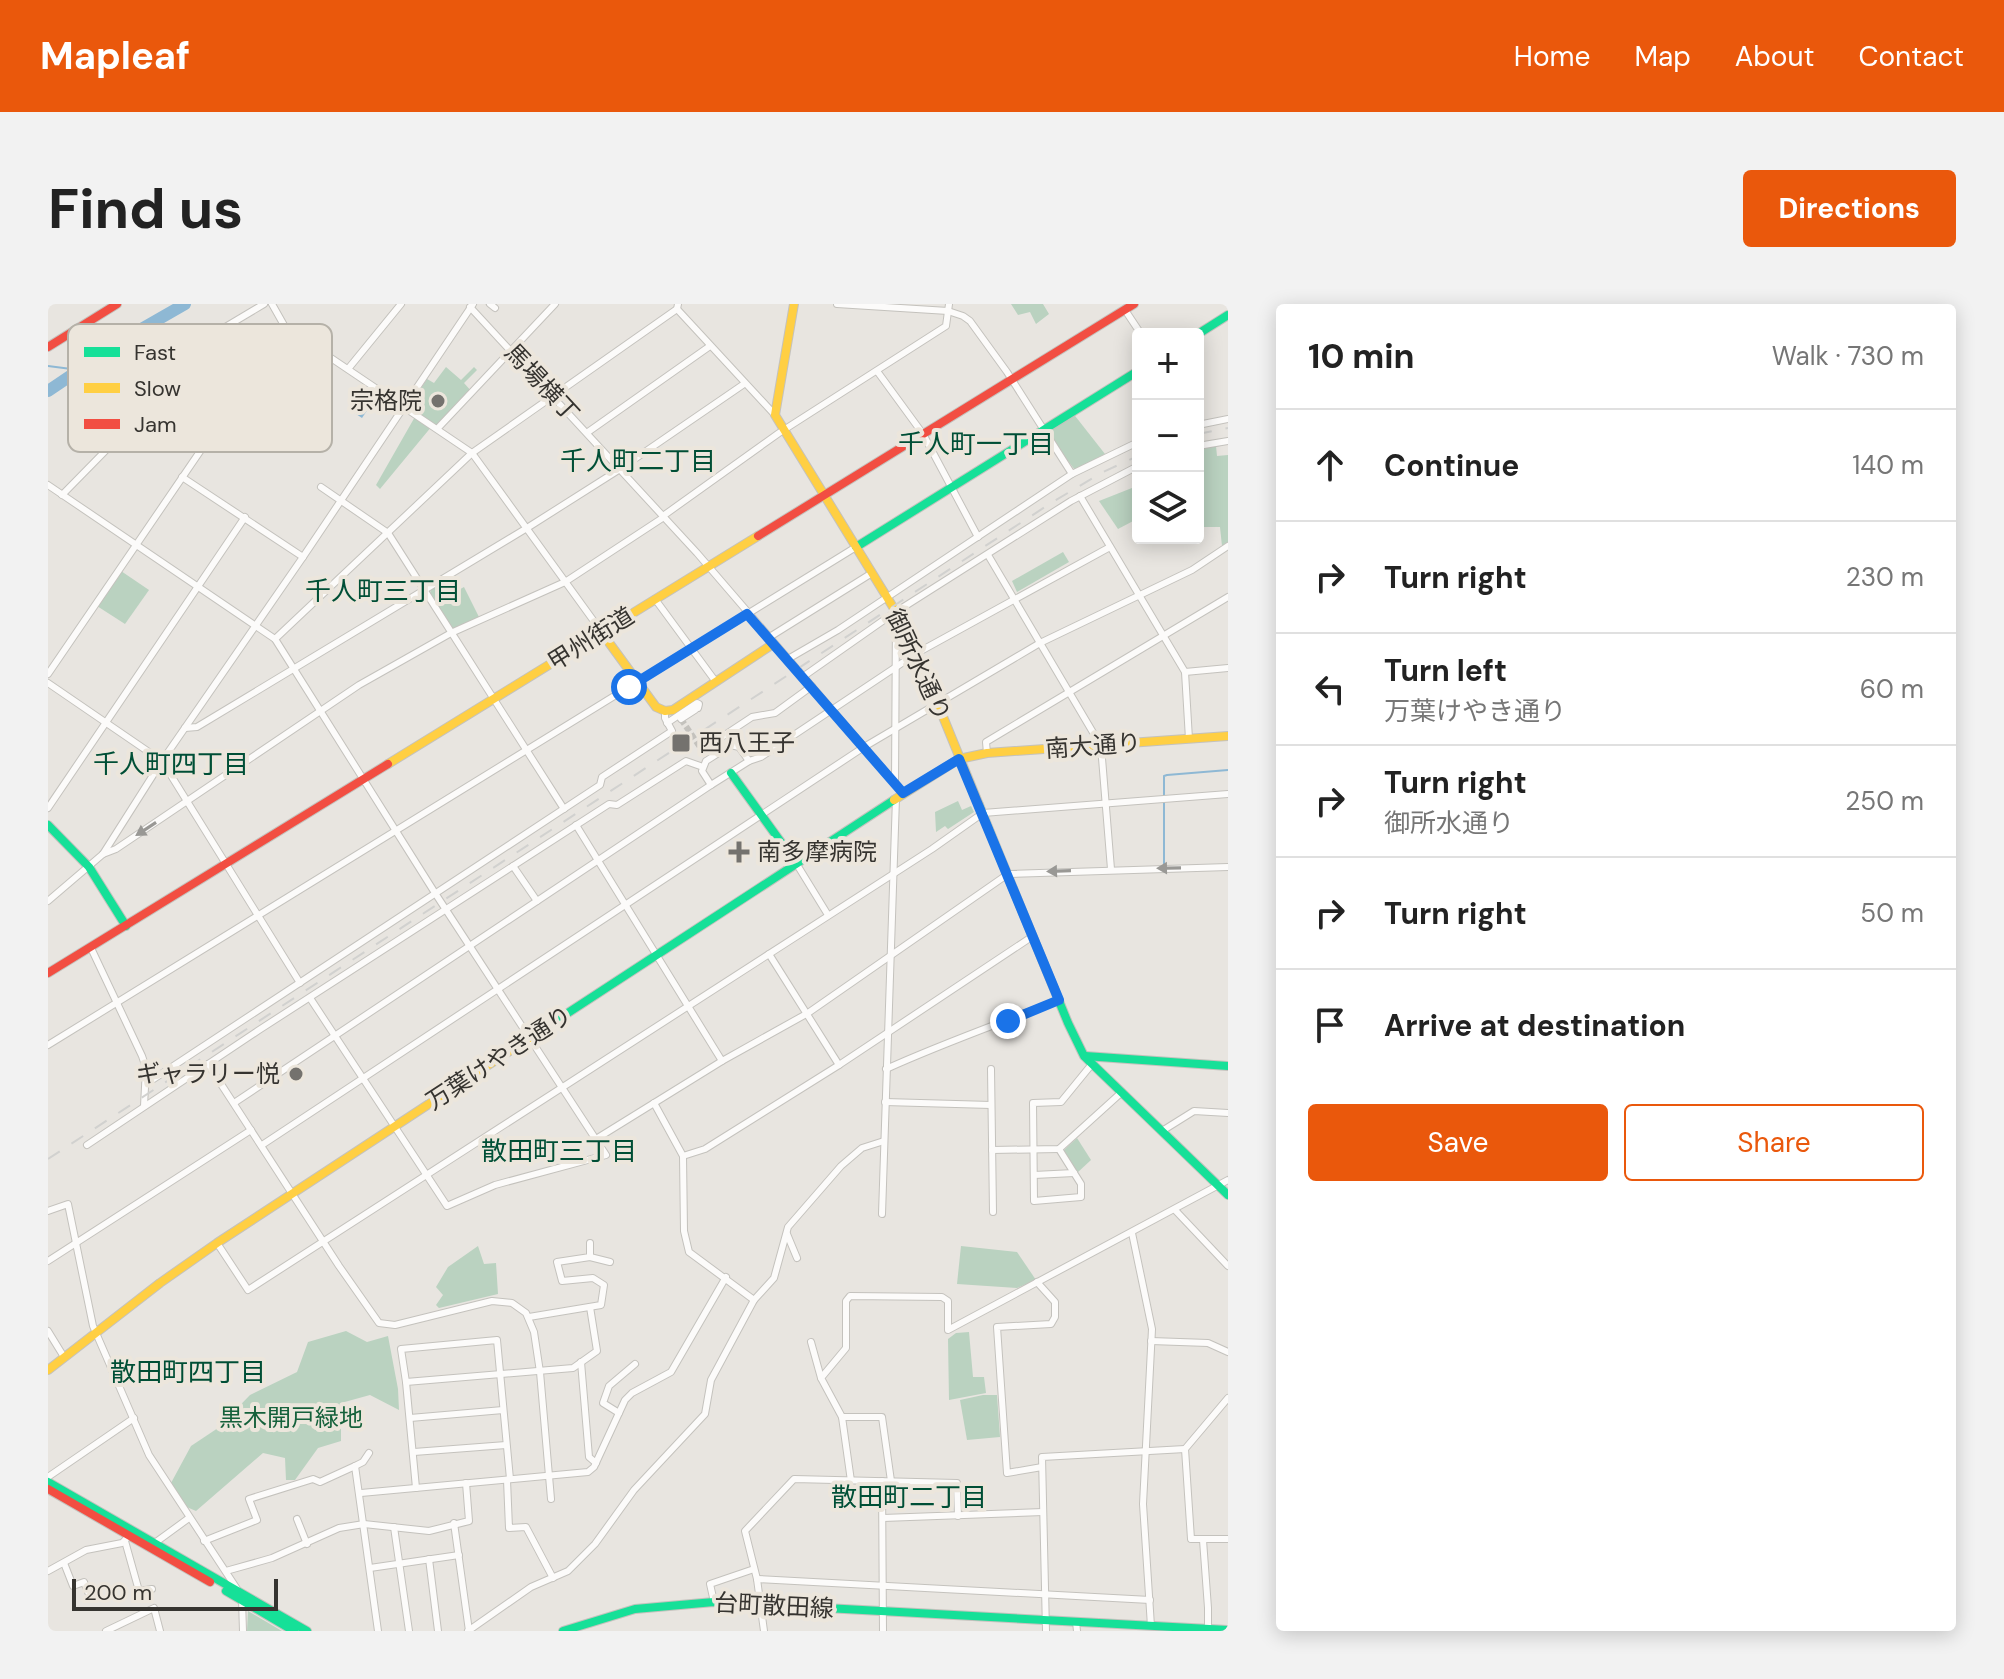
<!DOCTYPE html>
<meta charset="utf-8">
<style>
:root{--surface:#fff;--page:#f2f2f2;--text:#222;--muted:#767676;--line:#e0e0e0;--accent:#ea580c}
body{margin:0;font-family:"DM Sans","Noto Sans JP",sans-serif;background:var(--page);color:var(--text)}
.controls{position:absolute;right:24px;top:24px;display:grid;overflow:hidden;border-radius:8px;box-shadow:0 4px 20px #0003}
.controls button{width:72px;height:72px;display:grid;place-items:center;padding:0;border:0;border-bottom:2px solid var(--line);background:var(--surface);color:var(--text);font:40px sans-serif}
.scale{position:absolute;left:24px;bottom:20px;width:206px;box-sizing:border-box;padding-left:8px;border:4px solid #363430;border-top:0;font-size:22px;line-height:28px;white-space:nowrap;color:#363430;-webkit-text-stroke:6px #ece6dc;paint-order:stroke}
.stop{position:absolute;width:24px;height:24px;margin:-18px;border:6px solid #1a73e8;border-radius:50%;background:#fff}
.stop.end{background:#1a73e8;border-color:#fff;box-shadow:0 2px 8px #0008}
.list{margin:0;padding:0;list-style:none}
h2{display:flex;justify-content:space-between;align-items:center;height:104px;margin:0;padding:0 32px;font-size:34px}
h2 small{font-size:26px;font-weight:400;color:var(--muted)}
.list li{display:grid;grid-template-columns:52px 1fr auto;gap:24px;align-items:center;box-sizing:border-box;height:112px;padding:0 32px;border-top:2px solid var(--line)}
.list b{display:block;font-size:30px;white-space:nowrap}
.list p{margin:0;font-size:26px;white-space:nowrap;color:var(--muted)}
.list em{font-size:26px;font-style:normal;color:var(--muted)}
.actions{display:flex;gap:16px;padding:24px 32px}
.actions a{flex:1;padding:18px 0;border:2px solid var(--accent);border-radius:8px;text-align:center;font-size:28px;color:var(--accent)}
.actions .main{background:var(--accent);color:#fff}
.icon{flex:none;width:44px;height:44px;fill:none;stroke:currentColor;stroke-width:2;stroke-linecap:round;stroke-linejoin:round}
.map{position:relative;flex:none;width:1180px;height:1327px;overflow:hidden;border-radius:8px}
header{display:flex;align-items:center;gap:48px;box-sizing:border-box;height:112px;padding:0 40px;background:var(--accent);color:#fff}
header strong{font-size:38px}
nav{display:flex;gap:44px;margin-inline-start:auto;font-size:28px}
.intro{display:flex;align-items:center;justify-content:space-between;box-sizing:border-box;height:192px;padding:0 48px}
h1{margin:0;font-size:56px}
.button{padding:20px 36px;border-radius:8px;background:var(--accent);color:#fff;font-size:28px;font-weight:700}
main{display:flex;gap:48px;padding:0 48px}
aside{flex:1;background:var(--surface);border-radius:8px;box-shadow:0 4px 20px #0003}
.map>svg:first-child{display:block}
</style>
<header>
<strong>Mapleaf</strong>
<nav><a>Home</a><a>Map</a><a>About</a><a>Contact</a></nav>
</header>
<div class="intro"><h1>Find us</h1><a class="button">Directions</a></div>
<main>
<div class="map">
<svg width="1180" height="1327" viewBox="0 0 1180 1327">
<rect width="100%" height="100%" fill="#e8e5e0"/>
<!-- green -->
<g fill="#bad2c0">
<polygon points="963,0 995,0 1001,10 988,20 982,8 970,11"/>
<polygon points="398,63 413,76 426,63 429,66 416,79 424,88 390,124 384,122 332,185 328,181 368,111 359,105 379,75 386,79"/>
<polygon points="1024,108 1057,150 1027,166 996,126"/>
<polygon points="1168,142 1169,152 1180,151 1180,238 1174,242 1172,223 1150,223 1150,146"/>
<polygon points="1089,182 1089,215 1070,225 1051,197"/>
<polygon points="1015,248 1021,258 969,288 964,277"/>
<polygon points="73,267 101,286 77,320 49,302"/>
<polygon points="388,281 396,294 416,283 431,313 404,326 382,290 383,284"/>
<polygon points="910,497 914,506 923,502 926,508 900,525 897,522 888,528 887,508"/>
<polygon points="1029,834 1043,856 1029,869 1015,847"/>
<polygon points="430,942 436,960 448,959 450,990 391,1004 388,1001 395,991 388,983 400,963"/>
<polygon points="913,942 969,948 988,976 969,984 909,980"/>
<polygon points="298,1027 319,1038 340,1032 350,1085 351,1106 322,1091 293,1099 293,1137 270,1144 247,1176 238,1176 237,1154 215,1149 148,1207 134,1201 123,1179 143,1142 170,1124 202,1091 249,1068 260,1038"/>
<polygon points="921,1028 925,1073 936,1073 938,1089 901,1096 900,1035 908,1029"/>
<polygon points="935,1091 949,1091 952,1133 919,1136 912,1096"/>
<polygon points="200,1307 234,1327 199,1327"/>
</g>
<!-- water -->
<polygon fill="#8eb8d4" points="319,87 328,93 314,114 305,108"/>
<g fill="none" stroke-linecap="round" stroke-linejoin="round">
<!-- stream -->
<g stroke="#8eb8d4" stroke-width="2">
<polyline points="0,62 31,66"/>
<polyline points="1116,491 1116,472 1119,471 1180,466"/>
<polyline points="1116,498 1116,561"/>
</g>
<!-- river -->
<polyline stroke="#8eb8d4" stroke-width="12" points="0,87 83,31 137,0"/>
<!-- street-tunnel -->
<polyline stroke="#c4c2bd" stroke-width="6" stroke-dasharray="6 3" stroke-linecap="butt" points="633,415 654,446"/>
<defs>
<g id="street">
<polyline points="224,0 237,23 424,149 553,327"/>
<polyline points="442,0 447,4"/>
<polyline points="789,0 900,7 915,12 922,17 959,68 1024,170"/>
<polyline points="422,3 649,249 847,479"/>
<polyline points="629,5 727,111"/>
<polyline points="1077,6 1093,30"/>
<polyline points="300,65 353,0"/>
<polyline points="829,67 875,130 930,233"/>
<polyline points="123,80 112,64 117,59 216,0"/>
<polyline points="1150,121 1180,115"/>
<polyline points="390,124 507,0"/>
<polyline points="540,128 662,42"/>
<polyline points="1150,142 1180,137"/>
<polyline points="134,173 255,253"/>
<polyline points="0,181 227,335 387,589 558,851 447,881 399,902 262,694"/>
<polyline points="273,183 340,229 516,505"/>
<polyline points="14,191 123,80 174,114"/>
<polyline points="1032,192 1137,368 1141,435"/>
<polyline points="615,212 731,129 898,22 901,0"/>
<polyline points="940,251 1053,442 1063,565"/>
<polyline points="607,295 668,378"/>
<polyline points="848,308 847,479 855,489"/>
<polyline points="720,334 824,269"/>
<polyline points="227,335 424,149 629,5 630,0"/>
<polyline points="740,355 790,326 1024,170 1090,138"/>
<polyline points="1137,368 1180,364"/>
<polyline points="0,370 237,23"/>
<polyline points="756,372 843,311 1023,197 1090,162"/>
<polyline points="0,379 114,457 252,679"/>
<polyline points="633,415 647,406"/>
<polyline points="619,419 649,399 651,400 650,404"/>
<polyline points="137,424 149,423 479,224 572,165 696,80"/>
<polyline points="654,446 704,413 727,409 764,382"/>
<polyline points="939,449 938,438 1180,293"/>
<polyline points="663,481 654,467 658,457 683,441 691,443 701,457"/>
<polyline points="0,504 197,213"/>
<polyline points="528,521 674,757"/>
<polyline points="55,550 68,545 311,381 403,329 517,278 616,213"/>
<polyline points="748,559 780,611"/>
<polyline points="465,562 489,597"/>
<polyline points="0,597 55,550 114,457 255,253 425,0"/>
<polyline points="43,644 94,752 98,764 96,802"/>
<polyline points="721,650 791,761"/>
<polyline points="0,741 808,243"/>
<polyline points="160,760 291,962 331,1019 347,1021 444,997 464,999 478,1009 486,1028 492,1068 503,1195"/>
<path d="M838,765C895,739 953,719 1011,696"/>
<polyline points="943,765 945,908"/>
<polyline points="98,780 552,481 554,473 624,427 617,414 617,407"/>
<polyline points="837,798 943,801"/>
<polyline points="186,799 663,481 701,457 713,453 869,349 1062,243"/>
<polyline points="606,799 635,852 636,927 641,948 706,996"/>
<polyline points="1114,827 1146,807 1180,809"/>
<polyline points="548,835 674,757 760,709 960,570 1180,563"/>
<polyline points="39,841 211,726 561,500 569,501 638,457 655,463"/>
<polyline points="214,841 816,443 992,339 1144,266 1180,242"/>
<polyline points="1011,845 1033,880 1033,893 986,897 985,799 1013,798 1044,760"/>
<polyline points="944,846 1011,845 1074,788"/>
<polyline points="635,852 657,845 791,761 985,632"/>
<polyline points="986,871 1026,869"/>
<polyline points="1127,906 1180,962"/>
<polyline points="0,907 20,900 45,1022 101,1151 189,1285"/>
<polyline points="834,910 848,494"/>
<polyline points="1084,929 1104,1025 1095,1200 1103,1322"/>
<polyline points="739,930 749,954"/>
<polyline points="169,939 200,986 884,545 935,509 1180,490"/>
<polyline points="542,953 562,958"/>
<polyline points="0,957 203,826"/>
<polyline points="989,978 1007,998 1007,1013 1003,1020 949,1023 959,1169 994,1163"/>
<polyline points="481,1013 553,1001 556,981 545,974 514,977 509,958 542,953 542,939"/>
<polyline points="0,1027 16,1053"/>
<polyline points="1103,1037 1160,1039 1180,1048"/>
<polyline points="763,1038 773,1074"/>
<polyline points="533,1058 541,1153 548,1159"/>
<polyline points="358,1078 353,1045 449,1036 462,1175"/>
<polyline points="1180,1094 1137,1145 1143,1235 1180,1235"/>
<polyline points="571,1109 555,1099 561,1082 587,1060"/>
<polyline points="794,1113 834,1113 843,1177"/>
<polyline points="362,1114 455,1106"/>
<polyline points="366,1148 458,1141"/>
<polyline points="307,1162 315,1158 321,1149"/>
<polyline points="0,1173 86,1114"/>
<polyline points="459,1176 461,1224 478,1223 505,1274"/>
<polyline points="803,1177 794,1113 773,1074 798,1044 798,997 802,992 894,993 900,997 900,1026 1180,876"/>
<polyline points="834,1177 835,1327"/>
<polyline points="368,1184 358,1078 525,1064 549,1047 542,1003"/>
<polyline points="313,1189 540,1168 546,1163 577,1096 584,1089 623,1068 678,973"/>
<polyline points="835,1214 995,1208"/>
<polyline points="249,1215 259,1240"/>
<polyline points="406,1219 421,1327"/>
<polyline points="346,1223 361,1327"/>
<polyline points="1155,1236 1160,1304 1160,1325"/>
<polyline points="77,1237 91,1287 104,1285"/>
<polyline points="156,1237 209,1216 201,1195 265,1175 272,1178 307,1162 330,1327"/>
<polyline points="104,1241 141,1214"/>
<polyline points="381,1255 390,1327"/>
<polyline points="16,1259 25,1282 36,1278 42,1293"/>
<polyline points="322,1264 411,1251"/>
<polyline points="0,1267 38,1246 74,1239 83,1230"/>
<polyline points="178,1267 224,1254 291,1224 316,1220 381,1227 421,1217 418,1179"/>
<polyline points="709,1275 1102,1296"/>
<polyline points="194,1295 195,1327"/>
<polyline points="666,1298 662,1280 706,1265"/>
<polyline points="1028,1318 1029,1327"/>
<polyline points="58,1327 106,1304 112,1327"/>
<polyline points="420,1327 483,1283 520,1267 547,1240 586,1186 657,1110 663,1076 706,996 726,974 740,923 793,862 814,844 836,837"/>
<polyline points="716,1327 709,1275 697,1227 746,1175 909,1179 910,1212"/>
<polyline points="998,1327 994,1153 1137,1145"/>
</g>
<g id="fast">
<polyline points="1150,30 1180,11"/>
<polyline points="808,243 1090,67"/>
<polyline points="683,469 748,559"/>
<polyline points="931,501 1020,719 1036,752 1180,891"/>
<polyline points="0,521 41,563 78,622"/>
<polyline points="483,733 846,496"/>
<polyline points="1037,752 1180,762"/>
<polyline points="0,1178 259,1327"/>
<polyline points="178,1287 246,1327"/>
<polyline points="515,1327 587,1305 666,1298 1180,1326"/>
</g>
<g id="slow">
<polyline points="746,0 727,111 848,308 869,349 931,501"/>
<polyline points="554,329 608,403 617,407 625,406 725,340"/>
<polyline points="340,460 710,232"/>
<polyline points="846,496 911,455 939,449 1180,432"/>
<polyline points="0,1066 112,979 169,939 483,733"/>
</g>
<g id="jam">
<polyline points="0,43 69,0"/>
<polyline points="710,232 1086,0"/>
<polyline points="0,669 340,460"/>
<polyline points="0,1185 162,1278"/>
</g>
</defs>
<!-- street casing -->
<use href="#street" stroke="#c4c2bd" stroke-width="8"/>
<!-- fast casing -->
<use href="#fast" stroke="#c4c2bd" stroke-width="10"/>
<!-- slow casing -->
<use href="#slow" stroke="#c4c2bd" stroke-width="10"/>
<!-- jam casing -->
<use href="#jam" stroke="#c4c2bd" stroke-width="10"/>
<!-- street -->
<use href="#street" stroke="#fcfbfa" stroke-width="6"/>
<!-- fast -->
<use href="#fast" stroke="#16e098" stroke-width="8"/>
<!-- slow -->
<use href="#slow" stroke="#ffcf43" stroke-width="8"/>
<!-- jam -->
<use href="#jam" stroke="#f24e42" stroke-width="8"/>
<!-- rail -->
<g stroke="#d1d1cf" stroke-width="2" stroke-dasharray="14 14" stroke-linecap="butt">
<polyline points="1150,130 1180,124"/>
<polyline points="0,855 1003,199 1055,168 1090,152"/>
</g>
</g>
<!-- one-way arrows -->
<defs><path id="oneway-solid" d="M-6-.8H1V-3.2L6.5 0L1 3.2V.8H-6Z" transform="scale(2)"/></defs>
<g fill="#999895">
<use href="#oneway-solid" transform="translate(98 525) rotate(147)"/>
<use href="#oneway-solid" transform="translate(1121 564) rotate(179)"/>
<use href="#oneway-solid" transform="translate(1011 567) rotate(178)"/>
</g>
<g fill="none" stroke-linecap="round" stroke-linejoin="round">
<!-- route -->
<polyline stroke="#1a73e8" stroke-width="10" points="581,383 699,310 855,489 911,455 1011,696 960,717"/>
</g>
<!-- markers -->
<g fill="#74726e" stroke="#ece6dc" stroke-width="3">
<circle cx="390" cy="97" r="8"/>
<rect x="623" y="429" width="20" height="20" rx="4"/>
<path d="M687 536h8v8h8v8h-8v8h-8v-8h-8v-8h8z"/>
<circle cx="248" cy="770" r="8"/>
</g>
<g text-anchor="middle" stroke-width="8" stroke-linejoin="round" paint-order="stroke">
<!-- street labels -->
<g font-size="24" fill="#363430" stroke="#ece6dc">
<text transform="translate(494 79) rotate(47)" y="8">馬場横丁</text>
<text transform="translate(543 335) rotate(-32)" y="8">甲州街道</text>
<text transform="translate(870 361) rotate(65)" y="8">御所水通り</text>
<text transform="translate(1045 442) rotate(-4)" y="8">南大通り</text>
<text transform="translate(451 754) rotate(-33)" y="8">万葉けやき通り</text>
<text transform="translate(726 1302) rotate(3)" y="8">台町散田線</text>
</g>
<!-- poi labels -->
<g font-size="24" fill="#363430" stroke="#ece6dc" text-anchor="end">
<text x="374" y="105">宗格院</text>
<text x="651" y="447" text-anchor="start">西八王子</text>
<text x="709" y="556" text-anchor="start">南多摩病院</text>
<text x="232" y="778">ギャラリー悦</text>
</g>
<!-- park labels -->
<g font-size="24" fill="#15613b" stroke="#ece6dc">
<text x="243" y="1122">黒木開戸緑地</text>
</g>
<!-- neighbourhood labels -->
<g font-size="26" fill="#004f36" stroke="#ece6dc">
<text x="928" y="149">千人町一丁目</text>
<text x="590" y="166">千人町二丁目</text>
<text x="335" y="296">千人町三丁目</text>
<text x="123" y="469">千人町四丁目</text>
<text x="511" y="856">散田町三丁目</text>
<text x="140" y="1077">散田町四丁目</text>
<text x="861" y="1202">散田町二丁目</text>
</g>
</g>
<!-- legend -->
<rect x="20" y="20" width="264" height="128" rx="12" fill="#ece6dc" stroke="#b5b1a8" stroke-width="2"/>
<rect x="36" y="43" width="36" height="10" fill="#16e098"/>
<rect x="36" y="79" width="36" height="10" fill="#ffcf43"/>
<rect x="36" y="115" width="36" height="10" fill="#f24e42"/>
<g font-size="22" fill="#363430">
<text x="86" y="56">Fast</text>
<text x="86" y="92">Slow</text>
<text x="86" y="128">Jam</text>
</g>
</svg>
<div class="controls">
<button>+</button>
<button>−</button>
<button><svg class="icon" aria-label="layers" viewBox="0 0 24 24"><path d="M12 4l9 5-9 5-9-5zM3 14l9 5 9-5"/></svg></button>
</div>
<div class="scale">200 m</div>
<div class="stop" style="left:581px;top:383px"></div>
<div class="stop end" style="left:960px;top:717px"></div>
</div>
<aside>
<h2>10 min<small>Walk · 730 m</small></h2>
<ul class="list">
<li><svg class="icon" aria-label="ahead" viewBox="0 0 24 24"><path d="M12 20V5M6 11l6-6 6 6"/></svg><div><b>Continue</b></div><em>140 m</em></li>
<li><svg class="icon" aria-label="right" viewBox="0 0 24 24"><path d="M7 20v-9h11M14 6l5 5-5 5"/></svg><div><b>Turn right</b></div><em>230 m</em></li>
<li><svg class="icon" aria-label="left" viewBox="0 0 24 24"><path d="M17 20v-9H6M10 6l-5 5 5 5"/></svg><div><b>Turn left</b><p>万葉けやき通り</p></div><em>60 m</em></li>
<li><svg class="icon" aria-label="right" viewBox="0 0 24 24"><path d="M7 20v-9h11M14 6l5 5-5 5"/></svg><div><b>Turn right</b><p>御所水通り</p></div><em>250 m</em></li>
<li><svg class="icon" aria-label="right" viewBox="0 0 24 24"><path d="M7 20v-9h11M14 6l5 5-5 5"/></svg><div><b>Turn right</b></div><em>50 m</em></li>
<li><svg class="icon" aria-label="arrive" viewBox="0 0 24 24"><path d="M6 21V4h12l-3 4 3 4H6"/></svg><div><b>Arrive at destination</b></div></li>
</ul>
<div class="actions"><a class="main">Save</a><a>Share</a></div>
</aside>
</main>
